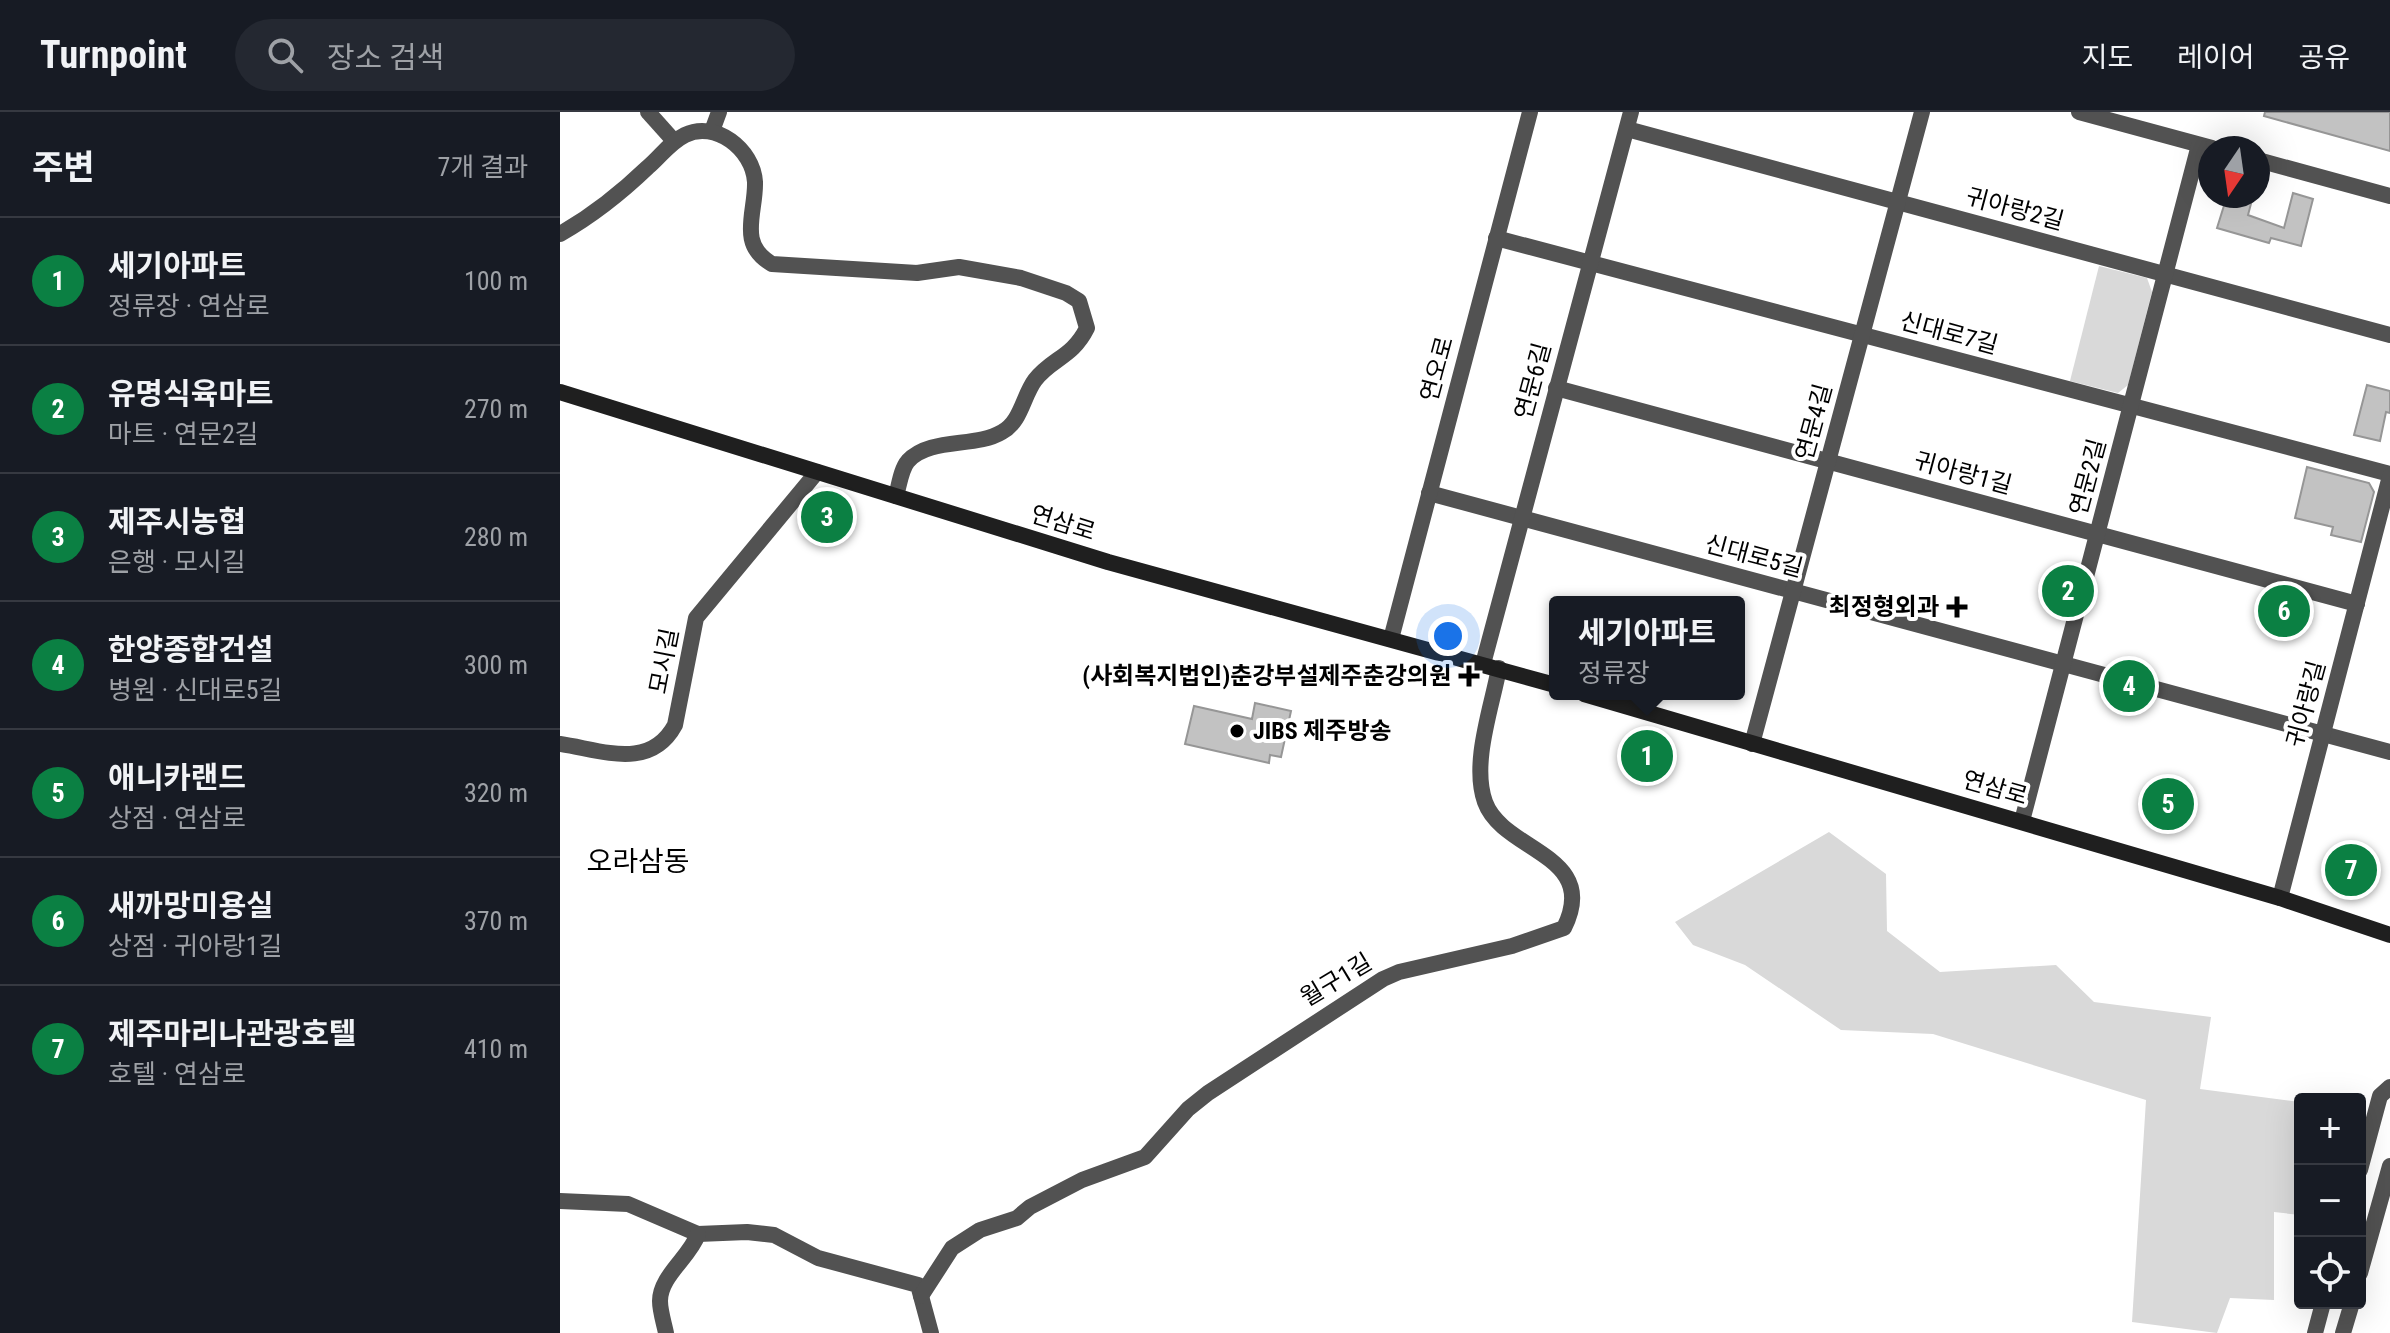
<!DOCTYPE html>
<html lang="ko">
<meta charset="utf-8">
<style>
:root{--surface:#171b24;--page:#242831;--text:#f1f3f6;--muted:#9ea1a6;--line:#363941;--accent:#0b8043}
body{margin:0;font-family:"Roboto Condensed","Noto Sans KR",sans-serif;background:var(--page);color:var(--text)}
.controls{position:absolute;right:24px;bottom:24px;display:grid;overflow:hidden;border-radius:8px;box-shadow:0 8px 32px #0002}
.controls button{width:72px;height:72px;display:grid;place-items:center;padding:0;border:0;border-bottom:2px solid var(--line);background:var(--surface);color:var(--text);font:40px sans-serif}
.compass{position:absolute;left:1638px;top:24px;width:72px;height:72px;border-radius:50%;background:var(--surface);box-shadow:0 8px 32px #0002;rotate:193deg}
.you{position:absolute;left:888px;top:524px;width:28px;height:28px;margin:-20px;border:6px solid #fff;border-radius:50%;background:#1a73e8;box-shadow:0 0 0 12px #1a73e833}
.badge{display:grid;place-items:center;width:52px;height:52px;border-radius:50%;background:var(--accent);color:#fff;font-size:26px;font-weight:700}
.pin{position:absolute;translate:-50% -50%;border:4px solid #fff;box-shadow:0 2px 8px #0006}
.popup{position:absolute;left:989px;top:484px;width:196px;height:104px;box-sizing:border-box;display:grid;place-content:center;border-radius:8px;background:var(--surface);filter:drop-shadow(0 2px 6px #0005);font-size:26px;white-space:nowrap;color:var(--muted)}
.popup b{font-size:30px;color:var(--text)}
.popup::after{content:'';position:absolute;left:50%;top:100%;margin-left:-16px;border:16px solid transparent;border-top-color:var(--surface)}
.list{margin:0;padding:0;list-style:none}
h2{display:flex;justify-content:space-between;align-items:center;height:104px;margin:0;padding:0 32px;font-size:34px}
h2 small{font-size:26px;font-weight:400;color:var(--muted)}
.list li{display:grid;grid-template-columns:52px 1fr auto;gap:24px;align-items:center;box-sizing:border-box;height:128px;padding:0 32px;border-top:2px solid var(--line)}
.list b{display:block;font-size:30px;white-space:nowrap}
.list p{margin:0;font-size:26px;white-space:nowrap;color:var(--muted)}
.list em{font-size:26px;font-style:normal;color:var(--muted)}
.icon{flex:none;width:44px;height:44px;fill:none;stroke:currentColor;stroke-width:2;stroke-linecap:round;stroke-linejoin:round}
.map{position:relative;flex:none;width:1830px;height:1221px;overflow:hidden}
header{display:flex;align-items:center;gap:48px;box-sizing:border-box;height:112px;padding:0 40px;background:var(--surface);border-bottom:2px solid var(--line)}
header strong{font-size:38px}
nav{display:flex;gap:44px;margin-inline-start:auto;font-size:28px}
.search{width:560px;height:72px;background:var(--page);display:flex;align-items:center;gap:20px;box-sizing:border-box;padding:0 28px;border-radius:44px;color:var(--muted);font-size:30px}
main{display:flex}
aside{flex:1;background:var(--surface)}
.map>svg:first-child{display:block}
</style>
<header>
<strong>Turnpoint</strong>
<div class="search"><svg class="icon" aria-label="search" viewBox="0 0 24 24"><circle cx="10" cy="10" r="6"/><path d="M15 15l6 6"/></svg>장소 검색</div>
<nav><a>지도</a><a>레이어</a><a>공유</a></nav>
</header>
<main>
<aside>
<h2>주변<small>7개 결과</small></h2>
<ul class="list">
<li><span class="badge">1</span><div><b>세기아파트</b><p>정류장 · 연삼로</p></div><em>100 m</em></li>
<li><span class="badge">2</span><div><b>유명식육마트</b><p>마트 · 연문2길</p></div><em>270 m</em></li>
<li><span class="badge">3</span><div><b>제주시농협</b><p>은행 · 모시길</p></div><em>280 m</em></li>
<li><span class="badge">4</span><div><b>한양종합건설</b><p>병원 · 신대로5길</p></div><em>300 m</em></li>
<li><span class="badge">5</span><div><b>애니카랜드</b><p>상점 · 연삼로</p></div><em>320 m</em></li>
<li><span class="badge">6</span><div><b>새까망미용실</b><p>상점 · 귀아랑1길</p></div><em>370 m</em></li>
<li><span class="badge">7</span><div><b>제주마리나관광호텔</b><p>호텔 · 연삼로</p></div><em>410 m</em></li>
</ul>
</aside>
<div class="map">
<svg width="1830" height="1221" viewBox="0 0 1830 1221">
<rect width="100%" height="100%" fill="#fff"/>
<!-- green -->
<g fill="#d9d9d9">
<polygon points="1539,154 1587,166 1592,180 1568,273 1558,281 1510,269"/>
<polygon points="1269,720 1326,762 1327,819 1380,860 1496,853 1534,890 1651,905 1640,977 1740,990 1740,1103 1714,1100 1714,1188 1670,1186 1657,1221 1572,1210 1586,988 1373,922 1281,918 1185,853 1133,833 1115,810"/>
</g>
<!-- building -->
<g fill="#c2c2c2" stroke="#969696" stroke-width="2">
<polygon points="1705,0 1830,0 1830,39 1704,4"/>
<polygon points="1733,81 1753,87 1741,134 1711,126 1709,131 1657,116 1667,84 1693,84 1688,103 1724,116"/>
<polygon points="1807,273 1830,279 1830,301 1826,300 1820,329 1794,323"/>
<polygon points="1747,355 1809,371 1814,380 1801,430 1771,423 1773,415 1735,406"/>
<polygon points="695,591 731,599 721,645 710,643 709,651 625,632 634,594 692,607"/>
</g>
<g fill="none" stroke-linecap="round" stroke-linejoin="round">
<!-- minor -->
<g stroke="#525252" stroke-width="16">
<polyline points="88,0 114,29"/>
<polyline points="1519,0 1652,36"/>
<polyline points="1067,17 1830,223"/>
<polyline points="152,19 159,0"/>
<polyline points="1698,48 1830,84"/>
<path d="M0,122C30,105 63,79 88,55C101,44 109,31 125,23C155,8 193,37 195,70C196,101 177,132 212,152L357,161L399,155L461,166L506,181L519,189L527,216C512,246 492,246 475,268C463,284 461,310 442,320C416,336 370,325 348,349C341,357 339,374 336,384"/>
<polyline points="936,126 1830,362"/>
<polyline points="996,276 1797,492"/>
<polyline points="869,381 1830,640"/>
<polyline points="923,552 1071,0"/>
<path d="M0,632C42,638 90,659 115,613L136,506L257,360"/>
<polyline points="1462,709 1639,33"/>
<polyline points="1720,786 1830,364"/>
<polyline points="0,1089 68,1092 138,1122 187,1120 214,1123 258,1146 358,1173 371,1221"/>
<path d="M361,1184L392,1136L420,1118L457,1106L470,1095L522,1068L585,1045L628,997L648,981L823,867L839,860L952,834L1004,816C1041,742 943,740 925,690C911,651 932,595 939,556"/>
<path d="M106,1221C104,1211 100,1199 100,1189C100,1164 130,1145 138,1122"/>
</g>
<!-- tertiary -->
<g stroke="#525252" stroke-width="16">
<polyline points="831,527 970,0"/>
<polyline points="1192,632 1362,0"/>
<polyline points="1800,1058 1820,984 1830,975"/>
<polyline points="1800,1161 1830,1054"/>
<polyline points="1755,1221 1763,1191"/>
<polyline points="1783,1221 1792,1191"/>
</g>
<!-- secondary -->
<g stroke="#1f1f1f" stroke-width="16">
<polyline points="0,280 548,450 995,573"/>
<polyline points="1024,582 1720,786 1830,823"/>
</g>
</g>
<!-- markers -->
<g fill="#000" stroke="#fff" stroke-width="3">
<path d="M1393 483h8v8h8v8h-8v8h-8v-8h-8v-8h8z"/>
<path d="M905 552h8v8h8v8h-8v8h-8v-8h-8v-8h8z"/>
<circle cx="677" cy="619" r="8"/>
</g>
<g text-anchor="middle" stroke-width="8" stroke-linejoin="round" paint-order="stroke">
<!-- street labels -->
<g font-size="24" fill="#000" stroke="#fff">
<text transform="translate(1455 97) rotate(15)" y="8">귀아랑2길</text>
<text transform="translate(1389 221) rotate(15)" y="8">신대로7길</text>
<text transform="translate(877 257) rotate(-75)" y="8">연오로</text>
<text transform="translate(973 269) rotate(-75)" y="8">연문6길</text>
<text transform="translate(1254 310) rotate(-75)" y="8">연문4길</text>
<text transform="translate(1403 361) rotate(15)" y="8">귀아랑1길</text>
<text transform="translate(1528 365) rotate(-75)" y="8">연문2길</text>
<text transform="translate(503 411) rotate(17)" y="8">연삼로</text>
<text transform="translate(1194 444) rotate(15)" y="8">신대로5길</text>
<text transform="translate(104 549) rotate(-79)" y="8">모시길</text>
<text transform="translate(1746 592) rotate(-75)" y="8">귀아랑길</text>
<text transform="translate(1435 676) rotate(16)" y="8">연삼로</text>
<text transform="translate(776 868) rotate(-31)" y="8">월구1길</text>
</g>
<!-- poi labels -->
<g font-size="24" font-weight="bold" fill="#000" stroke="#fff" text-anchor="end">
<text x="1379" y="503">최정형외과</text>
<text x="891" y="572">(사회복지법인)춘강부설제주춘강의원</text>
<text x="693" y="627" text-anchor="start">JIBS 제주방송</text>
</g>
<!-- quarter labels -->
<g font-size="28" fill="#000" stroke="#fff">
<text x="78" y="759">오라삼동</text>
</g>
</g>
</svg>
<div class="controls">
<button>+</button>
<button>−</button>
<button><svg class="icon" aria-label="locate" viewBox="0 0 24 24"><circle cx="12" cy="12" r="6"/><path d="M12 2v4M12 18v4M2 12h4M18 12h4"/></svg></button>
</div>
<svg class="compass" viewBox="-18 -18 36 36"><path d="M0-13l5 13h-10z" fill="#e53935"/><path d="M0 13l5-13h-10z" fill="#9ea1a6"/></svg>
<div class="you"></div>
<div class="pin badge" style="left:1087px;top:644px">1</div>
<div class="popup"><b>세기아파트</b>정류장</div>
<div class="pin badge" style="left:1508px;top:479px">2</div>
<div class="pin badge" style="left:267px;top:405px">3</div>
<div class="pin badge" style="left:1569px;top:574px">4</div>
<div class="pin badge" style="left:1608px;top:692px">5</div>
<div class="pin badge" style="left:1724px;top:499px">6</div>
<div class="pin badge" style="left:1791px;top:758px">7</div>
</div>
</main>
